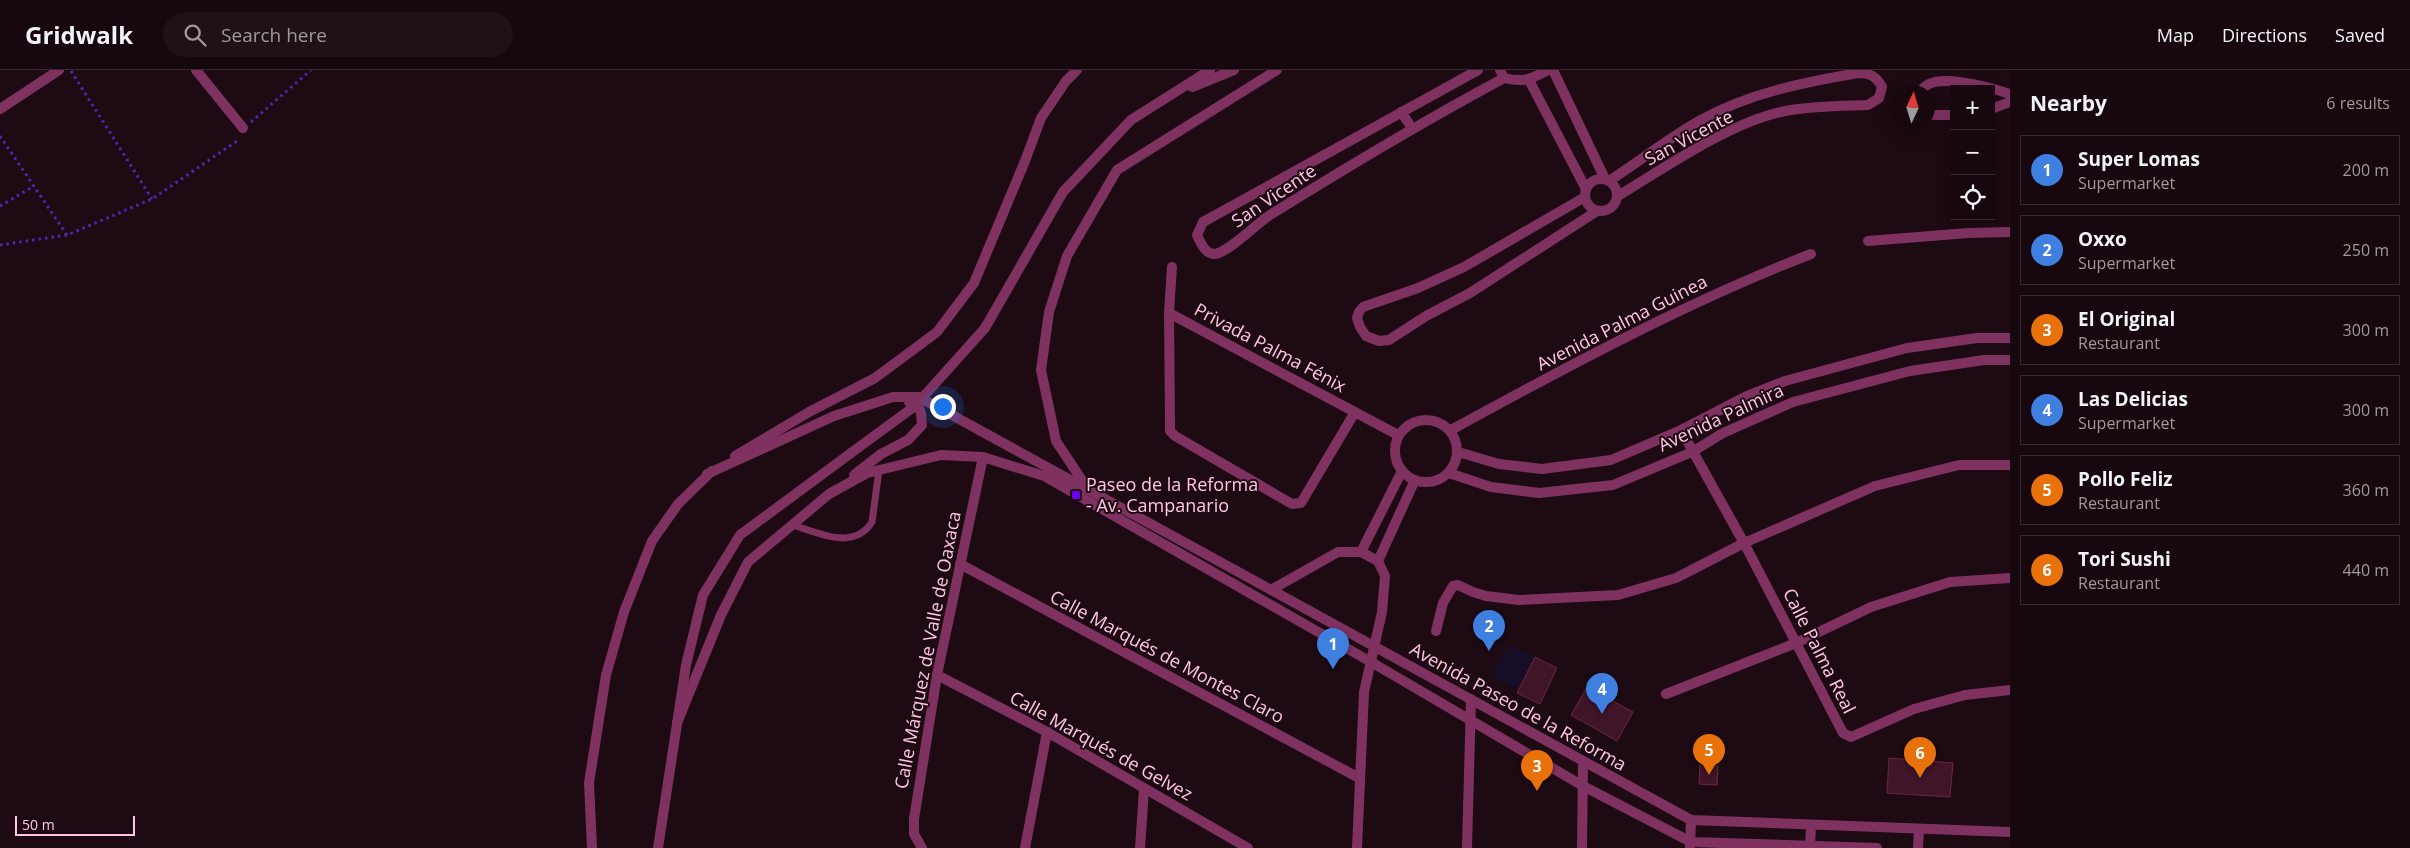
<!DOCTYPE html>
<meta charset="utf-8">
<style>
:root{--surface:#16080e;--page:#1f1117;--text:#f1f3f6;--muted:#9e9a9e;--line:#35292e;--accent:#0f766e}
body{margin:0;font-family:"Open Sans",sans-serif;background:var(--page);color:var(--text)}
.controls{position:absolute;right:15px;top:15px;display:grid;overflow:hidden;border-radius:0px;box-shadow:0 5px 20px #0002}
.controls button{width:45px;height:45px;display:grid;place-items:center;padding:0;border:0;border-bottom:1px solid var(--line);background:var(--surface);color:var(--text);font:25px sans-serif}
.compass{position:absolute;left:1890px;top:15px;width:45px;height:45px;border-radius:50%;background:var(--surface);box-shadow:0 5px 20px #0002;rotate:4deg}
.scale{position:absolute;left:15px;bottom:12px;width:120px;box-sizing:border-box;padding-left:5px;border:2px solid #ffc6e4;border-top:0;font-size:14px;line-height:18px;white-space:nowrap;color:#ffc6e4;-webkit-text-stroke:4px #1d0a13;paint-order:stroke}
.you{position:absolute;left:942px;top:336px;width:18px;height:18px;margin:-12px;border:4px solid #fff;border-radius:50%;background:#1a73e8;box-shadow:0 0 0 8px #1a73e833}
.badge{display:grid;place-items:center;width:32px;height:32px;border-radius:50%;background:var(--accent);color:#fff;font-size:16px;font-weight:700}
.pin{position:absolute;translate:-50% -41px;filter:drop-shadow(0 1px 2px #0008)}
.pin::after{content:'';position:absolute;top:26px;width:18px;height:15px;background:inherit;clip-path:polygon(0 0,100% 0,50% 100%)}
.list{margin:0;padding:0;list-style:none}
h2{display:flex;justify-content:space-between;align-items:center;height:65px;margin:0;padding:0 20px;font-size:21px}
h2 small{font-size:16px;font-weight:400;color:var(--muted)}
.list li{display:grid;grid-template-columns:32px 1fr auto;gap:15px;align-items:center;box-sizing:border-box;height:70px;margin:0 10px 10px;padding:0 10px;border:1px solid var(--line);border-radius:0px}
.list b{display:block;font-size:19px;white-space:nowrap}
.list p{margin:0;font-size:16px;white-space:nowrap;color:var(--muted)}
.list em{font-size:16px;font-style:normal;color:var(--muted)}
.icon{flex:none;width:28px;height:28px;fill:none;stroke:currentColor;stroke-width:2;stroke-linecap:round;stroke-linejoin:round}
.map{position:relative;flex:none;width:2010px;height:778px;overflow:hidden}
header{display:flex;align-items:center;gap:30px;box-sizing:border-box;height:70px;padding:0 25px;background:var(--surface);border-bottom:1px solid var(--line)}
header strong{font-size:24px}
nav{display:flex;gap:28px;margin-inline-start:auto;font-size:18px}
.search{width:350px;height:45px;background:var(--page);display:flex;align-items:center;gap:12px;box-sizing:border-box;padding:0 18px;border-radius:28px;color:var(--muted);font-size:19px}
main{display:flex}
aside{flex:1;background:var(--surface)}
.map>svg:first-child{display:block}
</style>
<header>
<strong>Gridwalk</strong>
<div class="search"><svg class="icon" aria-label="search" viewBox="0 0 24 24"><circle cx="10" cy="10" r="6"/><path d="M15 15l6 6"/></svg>Search here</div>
<nav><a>Map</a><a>Directions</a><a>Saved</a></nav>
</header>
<main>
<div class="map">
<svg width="2010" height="778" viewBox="0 0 2010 778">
<rect width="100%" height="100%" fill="#1d0a13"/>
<!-- green -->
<polygon fill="#160d27" points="1510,575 1535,587 1517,620 1492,606"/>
<!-- building -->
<g fill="#3f1527" stroke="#6c2645">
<polygon points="1535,587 1557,598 1540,634 1517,623"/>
<polygon points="1587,617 1633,642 1617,671 1571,645"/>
<polygon points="1889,688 1953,693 1950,727 1887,723"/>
<polygon points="1700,695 1718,696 1717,715 1699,714"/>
</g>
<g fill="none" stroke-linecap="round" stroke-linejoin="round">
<!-- path -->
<g stroke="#5126b3" stroke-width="3" stroke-dasharray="2.5 4" stroke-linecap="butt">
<polyline points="71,1 152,129"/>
<polyline points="251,52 311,0"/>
<polyline points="0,66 67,165"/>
<polyline points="0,136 34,116"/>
<polyline points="0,175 67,165 152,129 240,69"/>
</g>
<!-- service -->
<path stroke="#7f3260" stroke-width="7" d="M793,455C818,463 854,481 872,452L879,400"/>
<!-- pedestrian -->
<polyline stroke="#7f3260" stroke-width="10" points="0,39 59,0"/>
<!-- minor -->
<g stroke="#7f3260" stroke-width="10">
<polyline points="196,0 243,58"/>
<path d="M1478,0L1203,152L1197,165C1201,173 1204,183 1214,184C1227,184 1257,153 1270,145C1347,97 1424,51 1504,8"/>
<path d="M1500,0L1504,8C1524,13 1531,9 1548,0"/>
<polyline points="1553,0 1605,109"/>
<polyline points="1529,10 1586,119"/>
<path d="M1921,22C1930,0 1989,17 2010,24"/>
<polyline points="1991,39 2010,32"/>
<polyline points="1401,42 1412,58"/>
<polyline points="1928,42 1933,45 1954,45"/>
<circle cx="1601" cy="125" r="16"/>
<path d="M1609,111C1640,91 1670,67 1701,50C1749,23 1805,12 1858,3C1870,3 1876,6 1882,17L1879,28L1868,35C1842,36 1816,36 1791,40C1736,48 1666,97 1618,126"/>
<polyline points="1585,127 1464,197 1418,218 1363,237 1359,242 1357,248 1360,257 1366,266 1379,271 1389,270 1426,246 1470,223 1597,141"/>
<polyline points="1868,171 1968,163 2010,162"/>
<polyline points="1172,197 1169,243 1170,353 1170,361 1175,366 1292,434 1301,433 1355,342"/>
<polyline points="1169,243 1398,365"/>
<circle cx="1426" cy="381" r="31"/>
<path d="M1451,360C1568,296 1687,232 1811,184"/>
<polyline points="1681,360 1744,473 1843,663 1851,667 1914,639 1965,625 2010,620"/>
<polyline points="1458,382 1499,394 1542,399 1611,390 1681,360 1747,326 1785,311 1907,278 1977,268 2010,268"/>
<polyline points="1449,403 1491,417 1539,423 1613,415 1692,382 1723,363 1793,332 1910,301 1984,290 2010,290"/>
<polyline points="1087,418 1056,371 1041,300 1049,242 1067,186 1117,100 1277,0"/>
<polyline points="1361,482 1402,401"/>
<polyline points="1378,491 1415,410"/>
<polyline points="960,494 1359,708"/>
<polyline points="1271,520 1338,482 1361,482 1378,491 1385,506 1382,542 1364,622 1357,778"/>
<polyline points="1436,561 1443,533 1453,516 1458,515 1473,522 1486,526 1519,530 1618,525 1676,508 1744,473 1875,416 1959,395 2010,395"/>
<polyline points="937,605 1047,662 1248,778"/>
<polyline points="1666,624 1796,573 1871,537 1950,512 2010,508"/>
<polyline points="922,778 914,764 914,749 937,605 983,387"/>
<polyline points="1025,778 1047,662"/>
<polyline points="1140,778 1144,719"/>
<polyline points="1467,778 1471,629"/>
<polyline points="1582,778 1583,691"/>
<polyline points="1690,778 1691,750"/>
<polyline points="1810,778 1811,755"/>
<polyline points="1918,778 1919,759"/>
</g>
<!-- tertiary -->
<g stroke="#7f3260" stroke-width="10">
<polyline points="1192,17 1234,0"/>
<polyline points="985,258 1063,122 1131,50 1210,0"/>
<polyline points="735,386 809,342 875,308 937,262 974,213 1025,91 1041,48 1066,11 1077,0"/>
<polyline points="707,404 834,346 893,327 919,327 1691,750 2010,762"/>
<polyline points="854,405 881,384 908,370 922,355 921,344 918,335 909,332"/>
<polyline points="677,653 721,545 748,492 829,424 867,403 941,385 983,387 1044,406 1371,592 1583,716 1691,772 1877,778"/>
<polyline points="592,778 589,713 606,605 624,542 652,471 678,434 712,401"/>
<polyline points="658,778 686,595 703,525 740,465 851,383"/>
</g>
<!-- tertiary-bridge -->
<polyline stroke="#7f3260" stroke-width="10" points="851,383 915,336 985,258"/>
</g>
<!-- markers -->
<rect fill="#7000f1" stroke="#1d0a13" stroke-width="2" x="1071" y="420" width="10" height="10" rx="2.5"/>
<g text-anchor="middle" stroke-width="4" stroke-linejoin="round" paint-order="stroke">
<!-- street labels -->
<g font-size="18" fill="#ffc6e4" stroke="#1d0a13">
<text transform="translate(1689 68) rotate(-28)" y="6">San Vicente</text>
<text transform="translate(1274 126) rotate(-34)" y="6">San Vicente</text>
<text transform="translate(1622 253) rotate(-27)" y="6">Avenida Palma Guinea</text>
<text transform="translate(1270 278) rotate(28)" y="6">Privada Palma Fénix</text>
<text transform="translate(1721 348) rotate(-25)" y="6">Avenida Palmira</text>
<text transform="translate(928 580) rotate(-79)" y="6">Calle Márquez de Valle de Oaxaca</text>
<text transform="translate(1819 581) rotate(63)" y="6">Calle Palma Real</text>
<text transform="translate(1167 587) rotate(28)" y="6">Calle Marqués de Montes Claro</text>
<text transform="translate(1518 637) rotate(29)" y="6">Avenida Paseo de la Reforma</text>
<text transform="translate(1101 676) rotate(29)" y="6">Calle Marqués de Gelvez</text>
</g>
<!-- poi labels -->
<g font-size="18" fill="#ffc6e4" stroke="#1d0a13" text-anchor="start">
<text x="1086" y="421">Paseo de la Reforma<tspan x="1086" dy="21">- Av. Campanario</tspan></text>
</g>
</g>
</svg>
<div class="controls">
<button>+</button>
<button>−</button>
<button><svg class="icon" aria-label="locate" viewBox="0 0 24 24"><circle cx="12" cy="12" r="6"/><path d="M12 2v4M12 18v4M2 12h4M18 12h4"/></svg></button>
</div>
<svg class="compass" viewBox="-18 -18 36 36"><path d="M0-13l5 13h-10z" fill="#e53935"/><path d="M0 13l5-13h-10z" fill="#9e9a9e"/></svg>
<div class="scale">50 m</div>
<div class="you"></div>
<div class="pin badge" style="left:1333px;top:599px;background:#3f7fe0">1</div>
<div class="pin badge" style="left:1489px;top:581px;background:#3f7fe0">2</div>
<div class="pin badge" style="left:1537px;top:721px;background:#e8710a">3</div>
<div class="pin badge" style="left:1602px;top:644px;background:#3f7fe0">4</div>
<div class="pin badge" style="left:1709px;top:705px;background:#e8710a">5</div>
<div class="pin badge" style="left:1920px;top:708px;background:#e8710a">6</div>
</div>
<aside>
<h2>Nearby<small>6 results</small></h2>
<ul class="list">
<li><span class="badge" style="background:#3f7fe0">1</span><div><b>Super Lomas</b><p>Supermarket</p></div><em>200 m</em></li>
<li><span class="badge" style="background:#3f7fe0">2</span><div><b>Oxxo</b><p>Supermarket</p></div><em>250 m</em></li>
<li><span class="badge" style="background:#e8710a">3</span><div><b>El Original</b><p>Restaurant</p></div><em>300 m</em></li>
<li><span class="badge" style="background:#3f7fe0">4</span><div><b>Las Delicias</b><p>Supermarket</p></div><em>300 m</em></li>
<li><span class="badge" style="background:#e8710a">5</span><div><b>Pollo Feliz</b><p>Restaurant</p></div><em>360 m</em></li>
<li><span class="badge" style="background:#e8710a">6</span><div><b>Tori Sushi</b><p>Restaurant</p></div><em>440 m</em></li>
</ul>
</aside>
</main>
